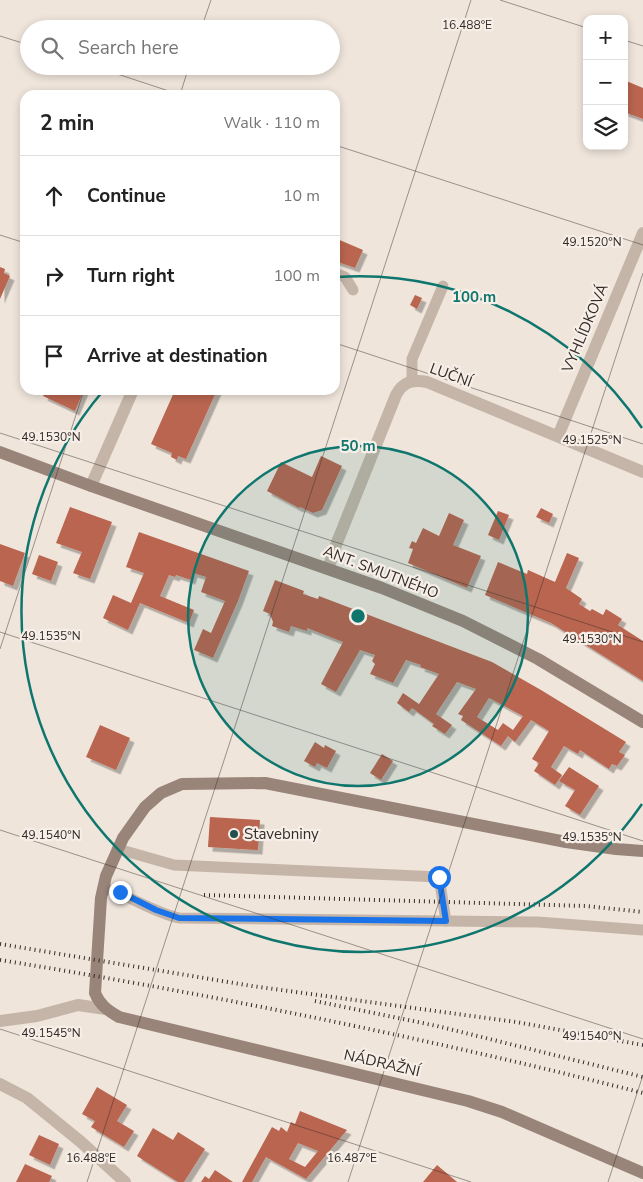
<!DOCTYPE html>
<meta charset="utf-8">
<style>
:root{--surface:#fff;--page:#f6f6f6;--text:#222;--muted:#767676;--line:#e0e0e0}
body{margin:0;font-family:"Nunito Sans",sans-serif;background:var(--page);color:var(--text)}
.controls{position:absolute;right:15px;top:15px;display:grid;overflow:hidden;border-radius:10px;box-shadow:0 2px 8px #0003}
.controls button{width:45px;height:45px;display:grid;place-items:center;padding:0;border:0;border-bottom:1px solid var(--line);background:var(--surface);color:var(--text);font:25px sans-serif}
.stop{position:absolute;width:15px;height:15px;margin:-11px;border:4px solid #1a73e8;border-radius:50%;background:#fff}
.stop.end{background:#1a73e8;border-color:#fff;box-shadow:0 1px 5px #0008}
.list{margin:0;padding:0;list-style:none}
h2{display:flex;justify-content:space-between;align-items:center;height:65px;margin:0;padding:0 20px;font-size:21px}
h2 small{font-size:16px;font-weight:400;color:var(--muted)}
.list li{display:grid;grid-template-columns:32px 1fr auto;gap:15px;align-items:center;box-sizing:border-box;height:80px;padding:0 20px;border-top:1px solid var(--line)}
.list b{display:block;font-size:19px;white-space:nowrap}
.list em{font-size:16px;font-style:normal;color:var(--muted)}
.icon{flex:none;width:28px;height:28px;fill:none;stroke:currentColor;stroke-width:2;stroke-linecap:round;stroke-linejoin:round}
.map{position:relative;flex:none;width:643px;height:1182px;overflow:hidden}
.search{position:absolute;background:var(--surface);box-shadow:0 2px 8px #0003;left:20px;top:20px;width:320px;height:55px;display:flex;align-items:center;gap:12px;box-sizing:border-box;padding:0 18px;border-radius:28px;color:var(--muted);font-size:19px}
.panel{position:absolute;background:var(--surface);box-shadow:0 2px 8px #0003;left:20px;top:90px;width:320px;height:305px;border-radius:15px}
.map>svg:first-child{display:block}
</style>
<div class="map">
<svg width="643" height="1182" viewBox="0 0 643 1182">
<defs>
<filter id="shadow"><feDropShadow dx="4.5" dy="4.5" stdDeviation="0" flood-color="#0004"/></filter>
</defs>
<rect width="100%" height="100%" fill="#efe5db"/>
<!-- building -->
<g fill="#b9654f" fill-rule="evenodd" filter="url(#shadow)">
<polygon points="624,80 643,88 643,119 624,112"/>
<polygon points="335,238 363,250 355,268 335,261"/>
<polygon points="0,267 5,269 4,273 10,276 0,299"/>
<polygon points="415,295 422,298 417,309 410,305"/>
<polygon points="46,390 84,390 75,411 43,396"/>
<polygon points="175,390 217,390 186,459 178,456 177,460 171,457 172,453 151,444"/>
<polygon points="321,456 342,466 322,510 313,513 300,507 299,508 267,491 281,462 312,477"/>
<polygon points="70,507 112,522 90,579 73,573 82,552 56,543"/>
<polygon points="541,508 553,514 549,523 536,517"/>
<polygon points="498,511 509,515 499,540 488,535"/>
<polygon points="449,513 464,520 453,545 481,556 467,588 408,563 413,549 409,548 412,541 416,543 423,528 439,536"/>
<polygon points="139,532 249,571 238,601 213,658 194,650 203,629 211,633 225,601 201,592 206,577 193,573 191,580 176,575 175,577 169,575 160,596 194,610 189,623 140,603 128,630 103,618 113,595 131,603 144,573 126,567"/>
<polygon points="0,544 25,553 13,586 0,581"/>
<polygon points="567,553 579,558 566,588 582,599 579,604 590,611 592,609 603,615 606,609 622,619 618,625 643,641 643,681 551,623 485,595 498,562 527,574 528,570 555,582"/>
<polygon points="39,555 58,562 51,581 32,574"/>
<path d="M275,580L304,591L303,594L318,599L319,596L492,662L541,690L626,742L619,752L625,755L617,766L612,764L609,769L580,750L578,754L564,746L551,767L562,775L555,785L534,771L539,763L532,759L549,731L531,720L515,742L508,736L501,746L461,720L463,716L458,714L476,689L457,682L436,714L452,725L445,734L432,726L434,724L412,708L409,712L397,703L403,693L419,704L439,674L420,667L421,665L406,660L393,683L370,674L375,664L372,661L375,655L360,650L336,692L321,684L343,642L307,628V631L291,626L289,632L272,626L273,622L270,614L263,611ZM489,698L523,716L513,730L503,723L498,730L477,717Z"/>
<polygon points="100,725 130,738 116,770 86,757"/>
<polygon points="315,742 324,748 325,745 336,751 327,768 317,763 315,767 304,761"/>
<polygon points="382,754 393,761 381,780 370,773"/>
<polygon points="569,767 599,786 580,815 565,806 575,790 559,781"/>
<polygon points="210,817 260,820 258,850 208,847"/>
<polygon points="97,1087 127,1105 117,1121 134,1131 124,1147 91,1127 95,1121 82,1114"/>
<path d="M300,1111L347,1130L306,1179L266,1157L252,1182H242L272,1127L279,1131L281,1127L287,1132L291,1122L295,1124ZM298,1143L318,1151L305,1167L289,1159Z"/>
<polygon points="153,1128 173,1140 178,1132 205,1149 184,1182 178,1182 137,1156"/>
<polygon points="39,1135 59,1144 50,1165 29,1155"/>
<polygon points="25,1164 52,1176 49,1182 16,1182"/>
<polygon points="437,1165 457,1182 423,1182"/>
<polygon points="215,1170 233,1182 201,1182 205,1176 209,1179"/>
</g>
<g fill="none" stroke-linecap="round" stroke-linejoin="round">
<!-- lane -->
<g stroke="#c5b5a8" stroke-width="11">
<polyline points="335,273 345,277 353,290"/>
<polyline points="412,381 412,359 443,286"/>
<polyline points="118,849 174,865 439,877 446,921"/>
<path d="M103,888C130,895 152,912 179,918L538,922L643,930"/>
</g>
<!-- street -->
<g stroke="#c5b5a8" stroke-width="12">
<polyline points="558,436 643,233"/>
<polyline points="91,486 133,390"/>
<path d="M328,569L336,545L396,395C403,382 412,379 427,382L643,472"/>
<polyline points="0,1021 37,1016 78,1005 106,1009"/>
<polyline points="0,1084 27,1098 81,1142 125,1182"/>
</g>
<!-- secondary -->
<g stroke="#99847a" stroke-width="12">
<polyline points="0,452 91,486 382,588 463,621 538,659 643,722"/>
<path d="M643,851L616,849L566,842L265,783L182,784L161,793L145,807L123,838L106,876L101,898L95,993C100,1005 107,1010 119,1017L468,1101L502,1112L643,1173"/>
</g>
<!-- rail -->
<g stroke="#332b28" stroke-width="4" stroke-dasharray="1 4" stroke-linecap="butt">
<polyline points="204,895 586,906 643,912"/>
<polyline points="0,944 252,986 516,1022 643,1045"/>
<path d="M0,960C216,995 431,1039 643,1093"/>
<polyline points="315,1001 437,1026 643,1077"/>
</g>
</g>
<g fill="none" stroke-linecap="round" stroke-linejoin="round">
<!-- route -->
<polyline stroke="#1a73e8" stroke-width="6" points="120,892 156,910 179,918 446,921 439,877"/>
</g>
<!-- ticks -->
<path fill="none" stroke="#332b28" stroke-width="1" stroke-opacity="0.45" d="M500,0L587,28M201,29L211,0M0,36L29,45M624,40L643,46M93,66L181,95M180,95L189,66M335,145L643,245M0,235L25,243M335,343L643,444M0,433L643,642M0,632L643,841M0,649L84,390M0,830L643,1039M0,1029L471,1182M87,1182L471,0M348,1182L643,273M608,1182L643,1075"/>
<!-- distance rings -->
<circle cx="358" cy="616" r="170" fill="#0f766e" fill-opacity=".12"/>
<g fill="none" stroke="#0f766e" stroke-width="2.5">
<circle cx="358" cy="616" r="170"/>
<path d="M642 804A340 340 0 1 1 103 391M337 277A340 340 0 0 1 642 428"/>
</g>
<!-- markers -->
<circle fill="#224f50" stroke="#f7efe7" stroke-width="2" cx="234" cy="834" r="5"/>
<g text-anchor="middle" stroke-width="4.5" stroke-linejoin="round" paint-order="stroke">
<!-- street labels -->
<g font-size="15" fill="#332b28" stroke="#f7efe7">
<text transform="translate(585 328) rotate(-67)" y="5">VYHLÍDKOVÁ</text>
<text transform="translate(451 375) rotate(20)" y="5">LUČNÍ</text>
<text transform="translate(381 572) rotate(21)" y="5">ANT. SMUTNÉHO</text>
<text transform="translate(382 1063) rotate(13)" y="5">NÁDRAŽNÍ</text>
</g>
<!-- poi labels -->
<g font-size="15" fill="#332b28" stroke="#f7efe7" text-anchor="start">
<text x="244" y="839">Stavebniny</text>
</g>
</g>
<g font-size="12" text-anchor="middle" fill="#332b28" stroke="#f7efe7" stroke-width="4.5" stroke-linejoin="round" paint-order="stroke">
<text x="467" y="29">16.488°E</text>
<text x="592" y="246">49.1520°N</text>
<text x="51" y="441">49.1530°N</text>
<text x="592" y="444">49.1525°N</text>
<text x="51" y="640">49.1535°N</text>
<text x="592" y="643">49.1530°N</text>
<text x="51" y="839">49.1540°N</text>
<text x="592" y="841">49.1535°N</text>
<text x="51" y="1037">49.1545°N</text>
<text x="592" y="1040">49.1540°N</text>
<text x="91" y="1162">16.488°E</text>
<text x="352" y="1162">16.487°E</text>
</g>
<circle cx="358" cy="616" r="8" fill="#0f766e" stroke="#f7efe7" stroke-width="2.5"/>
<g font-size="15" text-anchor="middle" font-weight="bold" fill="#0f766e" stroke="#f7efe7" stroke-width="4.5" stroke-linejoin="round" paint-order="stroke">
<text x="474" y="302">100 m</text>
<text x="358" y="451">50 m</text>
</g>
</svg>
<div class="controls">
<button>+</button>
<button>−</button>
<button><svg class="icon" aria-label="layers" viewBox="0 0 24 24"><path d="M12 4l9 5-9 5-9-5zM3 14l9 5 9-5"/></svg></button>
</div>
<div class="stop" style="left:439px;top:877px"></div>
<div class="stop end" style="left:120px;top:892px"></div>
<div class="search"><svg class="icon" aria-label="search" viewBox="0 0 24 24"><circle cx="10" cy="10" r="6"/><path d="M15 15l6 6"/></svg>Search here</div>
<section class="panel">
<h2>2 min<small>Walk · 110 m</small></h2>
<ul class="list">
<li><svg class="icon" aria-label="ahead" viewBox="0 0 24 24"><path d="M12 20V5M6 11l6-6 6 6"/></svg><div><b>Continue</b></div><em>10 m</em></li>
<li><svg class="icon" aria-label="right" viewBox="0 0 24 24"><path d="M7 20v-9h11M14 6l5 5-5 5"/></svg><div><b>Turn right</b></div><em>100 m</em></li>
<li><svg class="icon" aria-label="arrive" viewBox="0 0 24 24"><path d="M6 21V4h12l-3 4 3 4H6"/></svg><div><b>Arrive at destination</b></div></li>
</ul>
</section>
</div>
